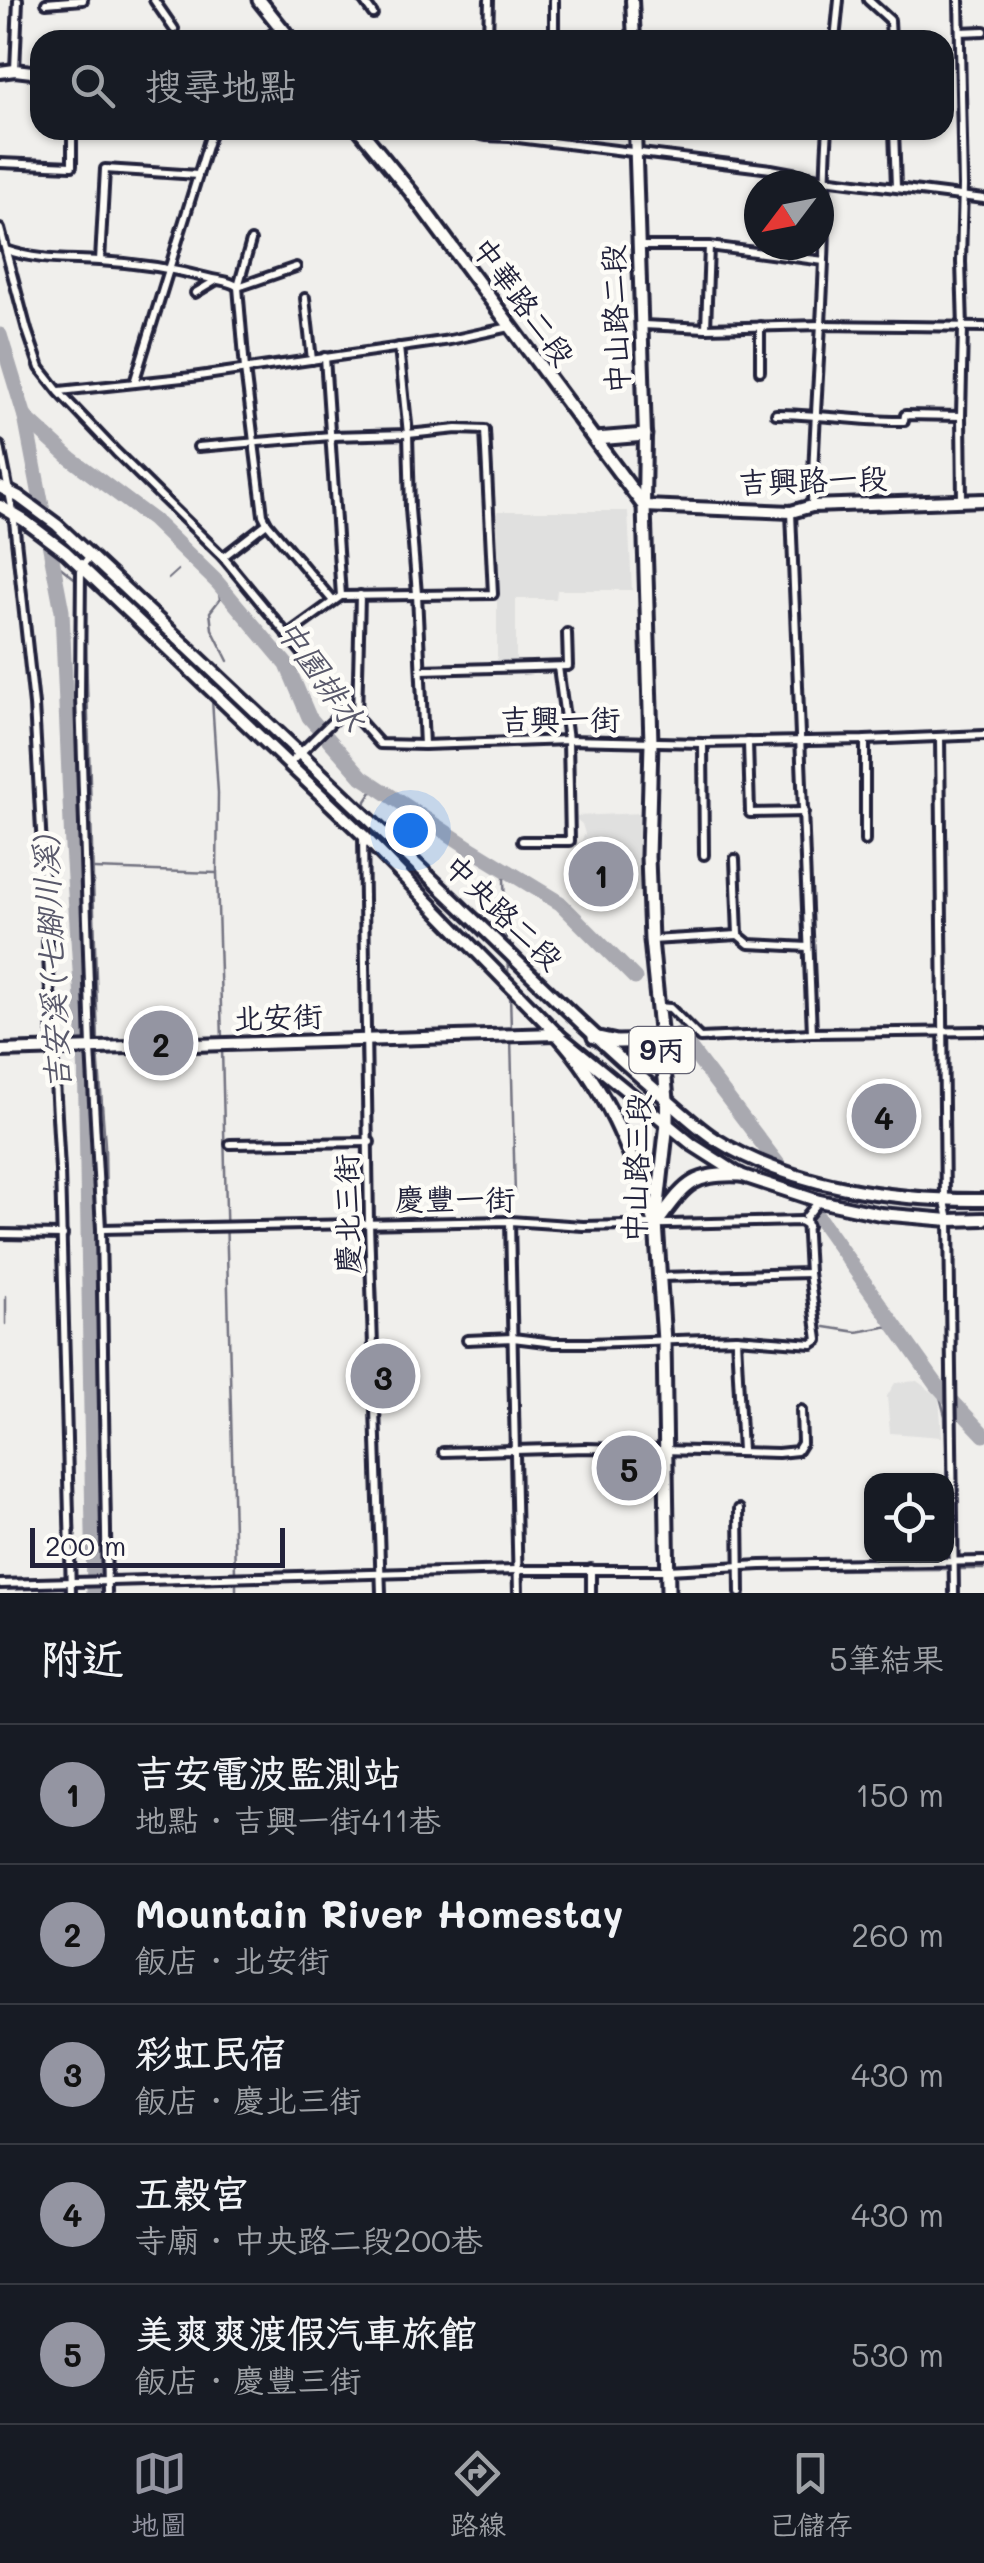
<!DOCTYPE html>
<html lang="zh-TW">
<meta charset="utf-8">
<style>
:root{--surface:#171b24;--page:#20242c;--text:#f1f3f6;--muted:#9ea1a6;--line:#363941;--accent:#9495a2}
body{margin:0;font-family:Mali,"LXGW WenKai TC",sans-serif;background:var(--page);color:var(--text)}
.controls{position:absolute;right:30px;bottom:30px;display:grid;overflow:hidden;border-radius:20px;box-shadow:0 2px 8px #0004}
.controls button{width:90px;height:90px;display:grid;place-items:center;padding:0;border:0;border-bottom:2px solid var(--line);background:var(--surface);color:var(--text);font:50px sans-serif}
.compass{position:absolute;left:744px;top:170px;width:90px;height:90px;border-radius:50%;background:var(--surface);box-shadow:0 2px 8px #0004;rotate:238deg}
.scale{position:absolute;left:30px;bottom:25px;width:255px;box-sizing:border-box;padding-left:10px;border:5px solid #22223b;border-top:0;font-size:28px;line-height:35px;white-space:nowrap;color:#22223b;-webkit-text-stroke:8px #fdfcf7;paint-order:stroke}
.you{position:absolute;left:410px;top:830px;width:35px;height:35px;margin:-25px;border:8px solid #fff;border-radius:50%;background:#1a73e8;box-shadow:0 0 0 15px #1a73e833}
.badge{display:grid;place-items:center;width:65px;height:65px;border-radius:50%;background:var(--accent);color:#111;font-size:32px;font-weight:700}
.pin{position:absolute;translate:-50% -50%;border:5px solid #fff;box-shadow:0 2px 10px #0006}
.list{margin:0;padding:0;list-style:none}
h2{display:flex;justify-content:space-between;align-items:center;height:130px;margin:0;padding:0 40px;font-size:42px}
h2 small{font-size:32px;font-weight:400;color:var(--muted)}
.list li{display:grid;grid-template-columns:65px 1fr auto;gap:30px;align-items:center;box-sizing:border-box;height:140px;padding:0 40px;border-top:2px solid var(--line)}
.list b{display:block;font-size:38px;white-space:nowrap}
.list p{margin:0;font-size:32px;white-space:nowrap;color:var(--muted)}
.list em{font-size:32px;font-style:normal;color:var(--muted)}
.icon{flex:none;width:55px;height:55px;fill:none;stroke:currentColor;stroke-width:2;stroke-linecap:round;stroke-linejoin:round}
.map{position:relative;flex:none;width:984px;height:1593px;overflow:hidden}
.search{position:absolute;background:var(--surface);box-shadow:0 2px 8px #0004;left:30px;right:30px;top:30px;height:110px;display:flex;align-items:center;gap:25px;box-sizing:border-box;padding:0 35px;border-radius:30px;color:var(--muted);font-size:38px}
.sheet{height:830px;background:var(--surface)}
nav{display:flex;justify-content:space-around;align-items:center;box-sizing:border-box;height:140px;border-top:2px solid var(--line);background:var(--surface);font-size:28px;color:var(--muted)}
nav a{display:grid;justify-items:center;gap:5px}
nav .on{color:var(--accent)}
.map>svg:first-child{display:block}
</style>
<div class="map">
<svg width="984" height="1593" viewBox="0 0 984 1593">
<rect width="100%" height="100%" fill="#f0efec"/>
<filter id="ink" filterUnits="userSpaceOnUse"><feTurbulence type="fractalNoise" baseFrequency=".01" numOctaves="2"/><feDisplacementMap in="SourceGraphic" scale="20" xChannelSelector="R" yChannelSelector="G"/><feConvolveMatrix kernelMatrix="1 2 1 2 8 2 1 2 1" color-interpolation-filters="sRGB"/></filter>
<g filter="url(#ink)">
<!-- built -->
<g fill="#e0e0df">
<polygon points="497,511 628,511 632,590 557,590 556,599 516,599 516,666 497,666"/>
<polygon points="641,813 643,892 576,893 573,843 581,842 585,834 582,824 576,819 576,816"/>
<polygon points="917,1381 939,1397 942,1437 890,1433 887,1396 895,1383"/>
</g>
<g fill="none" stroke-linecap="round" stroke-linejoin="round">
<!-- stream -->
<g stroke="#737381" stroke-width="2.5">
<polyline points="54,562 78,581"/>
<polyline points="168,579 178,570"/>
<polyline points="217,582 220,599 210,612 212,629 228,661"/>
<polyline points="84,586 98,1042"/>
<polyline points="212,699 218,793 217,873 222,1040"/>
<polyline points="365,812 366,801 376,786"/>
<polyline points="94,869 216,873"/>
<polyline points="506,945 504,879 509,872"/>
<polyline points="507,958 509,980"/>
<polyline points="510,993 511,1030"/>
<polyline points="361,1037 362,1005"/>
<polyline points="511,1038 515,1196"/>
<polyline points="360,1045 364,1112"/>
<polyline points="222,1048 235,1574"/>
<polyline points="98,1050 105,1145 112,1577"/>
<polyline points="375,1226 378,1319"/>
<polyline points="6,1296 6,1324"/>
<polyline points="825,1327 857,1332 895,1325"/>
<polyline points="937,1385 945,1416 950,1593"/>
<polyline points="956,1569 984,1569"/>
<polyline points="821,1570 948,1569"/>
<polyline points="113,1577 150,1577"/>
<polyline points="236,1584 236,1593"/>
<polyline points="63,1591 63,1593"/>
</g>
<!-- river -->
<g stroke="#a9a9b0" stroke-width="15">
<polyline points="0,335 25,417 62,611 72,847 85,1047 94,1593"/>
<polyline points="25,417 70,458 153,520 217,582 287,665 309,717 362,777 473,850 560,903 635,978"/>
<polyline points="679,1034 781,1168"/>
<polyline points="818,1217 937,1385 984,1435"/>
</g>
<defs>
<g id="street">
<polyline points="154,0 174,29"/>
<polyline points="363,0 373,14"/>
<polyline points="868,0 890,20 891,40"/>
<polyline points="959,0 963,186 961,262 963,328 961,416 962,500"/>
<polyline points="46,3 83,0"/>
<polyline points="960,32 984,31"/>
<polyline points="444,37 502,40"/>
<polyline points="488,39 489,0"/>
<polyline points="263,40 281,28"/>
<polyline points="551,40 554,34 554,0"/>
<polyline points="835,40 839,0"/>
<polyline points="15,70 18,0"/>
<polyline points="457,130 486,136 510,137 771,169 824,179 984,199"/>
<polyline points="894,130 896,187"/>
<polyline points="0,163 72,166 72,138"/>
<polyline points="0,229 27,330 40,368 59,392 116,452 223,557 347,707 380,744 424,745 568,740 703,743 865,740 984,735"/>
<polyline points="251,241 238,287 245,369 263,515 267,523 333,601"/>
<polyline points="640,246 709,246 824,261"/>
<path d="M6,250C38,261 65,259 99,261C138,263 170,268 208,278C219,281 229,280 238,287L296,267"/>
<polyline points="100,261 105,169 198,175"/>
<polyline points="195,293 215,281"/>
<polyline points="305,298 312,360"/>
<polyline points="643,325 706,328 821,325 984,327"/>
<polyline points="706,328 709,246"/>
<polyline points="399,347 408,434 410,509 417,594 424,745"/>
<polyline points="325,357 341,596"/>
<polyline points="760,371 760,326"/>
<polyline points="134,383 212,130"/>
<polyline points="60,391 192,377 450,340 510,327"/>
<path d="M776,414C819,414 862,422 904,421L905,415L961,416"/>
<polyline points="0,446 13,512 34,705 60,1170 71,1593"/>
<polyline points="198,447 331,436 408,434 457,429 485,430 493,594 341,596"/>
<path d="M812,506C814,424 821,342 824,260C826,217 824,174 828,130"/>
<polyline points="791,512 812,1033"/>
<polyline points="90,556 81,567 80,697 91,1048 101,1229 107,1593"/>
<polyline points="223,557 267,523"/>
<polyline points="287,635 341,596"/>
<polyline points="421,670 568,666 567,633"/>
<polyline points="357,717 360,595"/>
<polyline points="940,737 945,1201 949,1220 954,1593"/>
<polyline points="748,742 750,813 804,812"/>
<polyline points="703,743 704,855"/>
<polyline points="289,764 347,707"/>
<polyline points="363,836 369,1223 381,1593"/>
<polyline points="522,841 570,841 568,740 558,667"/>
<polyline points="865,841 865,740"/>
<polyline points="735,859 738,935"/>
<polyline points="738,935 749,944 808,947"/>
<polyline points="651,940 738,935"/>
<polyline points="658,1007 670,1008 700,1038 812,1033 984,1031"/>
<polyline points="230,1144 370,1142"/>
<polyline points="510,1221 518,1593"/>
<polyline points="101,1229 510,1221 583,1226 800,1221 808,1226"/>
<polyline points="0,1234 63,1235"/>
<polyline points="660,1277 809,1273"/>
<polyline points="736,1338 742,1451"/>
<polyline points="467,1340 513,1338 554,1343 588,1343 736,1338 812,1344 818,1340 809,1273 806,1217 819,1201"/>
<polyline points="443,1452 586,1448 778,1453 797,1451 802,1443 801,1410"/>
<polyline points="739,1509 740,1593"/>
<polyline points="591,1569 591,1593"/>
<polyline points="0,1584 517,1570 668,1570 761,1565 984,1561"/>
</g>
<g id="secondary">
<polyline points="632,0 634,40"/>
<polyline points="0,72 15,70 40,73"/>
<polyline points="635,130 645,435 644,506 791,512 812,506 984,500"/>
<path d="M0,487L19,497L57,525C195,654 333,784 469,915C531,974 591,1035 657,1091C676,1107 694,1125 715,1139C791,1187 896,1201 984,1200"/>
<polyline points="0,506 25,521 66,552 363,835 557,1034 693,1145 740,1175 819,1201 880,1214 949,1220 984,1219"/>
<polyline points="0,1051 557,1034"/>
</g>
<g id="primary">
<polyline points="259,0 291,40"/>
<polyline points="360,130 411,192 644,506 651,743 648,857 651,940 667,1099 667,1123 656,1223 664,1341 668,1593"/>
<polyline points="596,439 645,435"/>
<path d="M557,1034C607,1088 630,1151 654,1219"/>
<polyline points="594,1037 617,1042 662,1041"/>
<path d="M659,1220C686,1184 692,1173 740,1175"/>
</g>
</defs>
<!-- street casing -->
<use href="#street" stroke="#22223b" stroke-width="14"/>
<!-- secondary casing -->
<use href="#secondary" stroke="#22223b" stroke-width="18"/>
<!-- primary casing -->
<use href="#primary" stroke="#22223b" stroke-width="19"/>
<!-- street -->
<use href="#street" stroke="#fdfcf7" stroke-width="6"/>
<!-- secondary -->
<use href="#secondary" stroke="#fdfcf7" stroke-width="10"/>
<!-- primary -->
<use href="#primary" stroke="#fdfcf7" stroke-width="11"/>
</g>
</g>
<g text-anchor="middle" stroke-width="9" stroke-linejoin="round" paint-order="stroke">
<!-- shield labels -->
<rect fill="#fdfcf7" stroke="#646373" stroke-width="2.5" x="629.5" y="1027" width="65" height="46" rx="8"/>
<g font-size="28" font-weight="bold" fill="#22223b">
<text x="662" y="1060">9丙</text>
</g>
<!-- street labels -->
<g font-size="30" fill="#22223b" stroke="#fdfcf7">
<text transform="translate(523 302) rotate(54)" y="10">中華路二段</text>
<text transform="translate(616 319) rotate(-92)" y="10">中山路二段</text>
<text transform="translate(813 481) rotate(-2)" y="10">吉興路一段</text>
<text x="560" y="730">吉興一街</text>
<text transform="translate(503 913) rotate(44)" y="10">中央路二段</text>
<text transform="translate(278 1018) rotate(-2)" y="10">北安街</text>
<text transform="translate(637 1168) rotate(-88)" y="10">中山路三段</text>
<text x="455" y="1210">慶豐一街</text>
<text transform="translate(348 1214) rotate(-91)" y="10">慶北三街</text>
</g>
<!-- water labels -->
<g font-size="32" font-style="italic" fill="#58586a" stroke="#fdfcf7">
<text transform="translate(321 675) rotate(55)" y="11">中園排水</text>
<text transform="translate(52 962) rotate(-93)" y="11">吉安溪 (七腳川溪)</text>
</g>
</g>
</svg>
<div class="controls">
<button><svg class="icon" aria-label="locate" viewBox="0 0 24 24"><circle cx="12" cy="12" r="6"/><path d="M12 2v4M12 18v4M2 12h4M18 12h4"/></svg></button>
</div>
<svg class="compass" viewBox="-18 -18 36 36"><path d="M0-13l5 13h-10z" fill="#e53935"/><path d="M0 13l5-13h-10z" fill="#9ea1a6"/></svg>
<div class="scale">200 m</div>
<div class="you"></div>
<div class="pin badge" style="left:601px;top:874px">1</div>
<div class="pin badge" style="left:161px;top:1043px">2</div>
<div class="pin badge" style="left:383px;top:1376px">3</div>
<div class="pin badge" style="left:884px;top:1116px">4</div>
<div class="pin badge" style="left:629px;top:1468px">5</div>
<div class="search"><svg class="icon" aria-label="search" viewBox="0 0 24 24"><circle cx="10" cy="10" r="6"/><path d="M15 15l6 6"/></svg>搜尋地點</div>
</div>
<section class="sheet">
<h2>附近<small>5筆結果</small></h2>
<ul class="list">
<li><span class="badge">1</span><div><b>吉安電波監測站</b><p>地點 · 吉興一街411巷</p></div><em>150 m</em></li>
<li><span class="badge">2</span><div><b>Mountain River Homestay</b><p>飯店 · 北安街</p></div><em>260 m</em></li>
<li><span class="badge">3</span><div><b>彩虹民宿</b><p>飯店 · 慶北三街</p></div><em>430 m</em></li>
<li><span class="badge">4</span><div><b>五榖宮</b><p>寺廟 · 中央路二段200巷</p></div><em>430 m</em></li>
<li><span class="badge">5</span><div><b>美爽爽渡假汽車旅館</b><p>飯店 · 慶豐三街</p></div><em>530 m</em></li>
</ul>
</section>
<nav>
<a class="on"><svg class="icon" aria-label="map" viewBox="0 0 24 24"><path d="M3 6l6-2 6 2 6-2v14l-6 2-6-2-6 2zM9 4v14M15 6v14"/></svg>地圖</a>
<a><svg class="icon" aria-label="directions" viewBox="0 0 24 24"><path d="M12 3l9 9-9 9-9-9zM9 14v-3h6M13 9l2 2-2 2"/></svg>路線</a>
<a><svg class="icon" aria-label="saved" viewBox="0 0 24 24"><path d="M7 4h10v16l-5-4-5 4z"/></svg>已儲存</a>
</nav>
